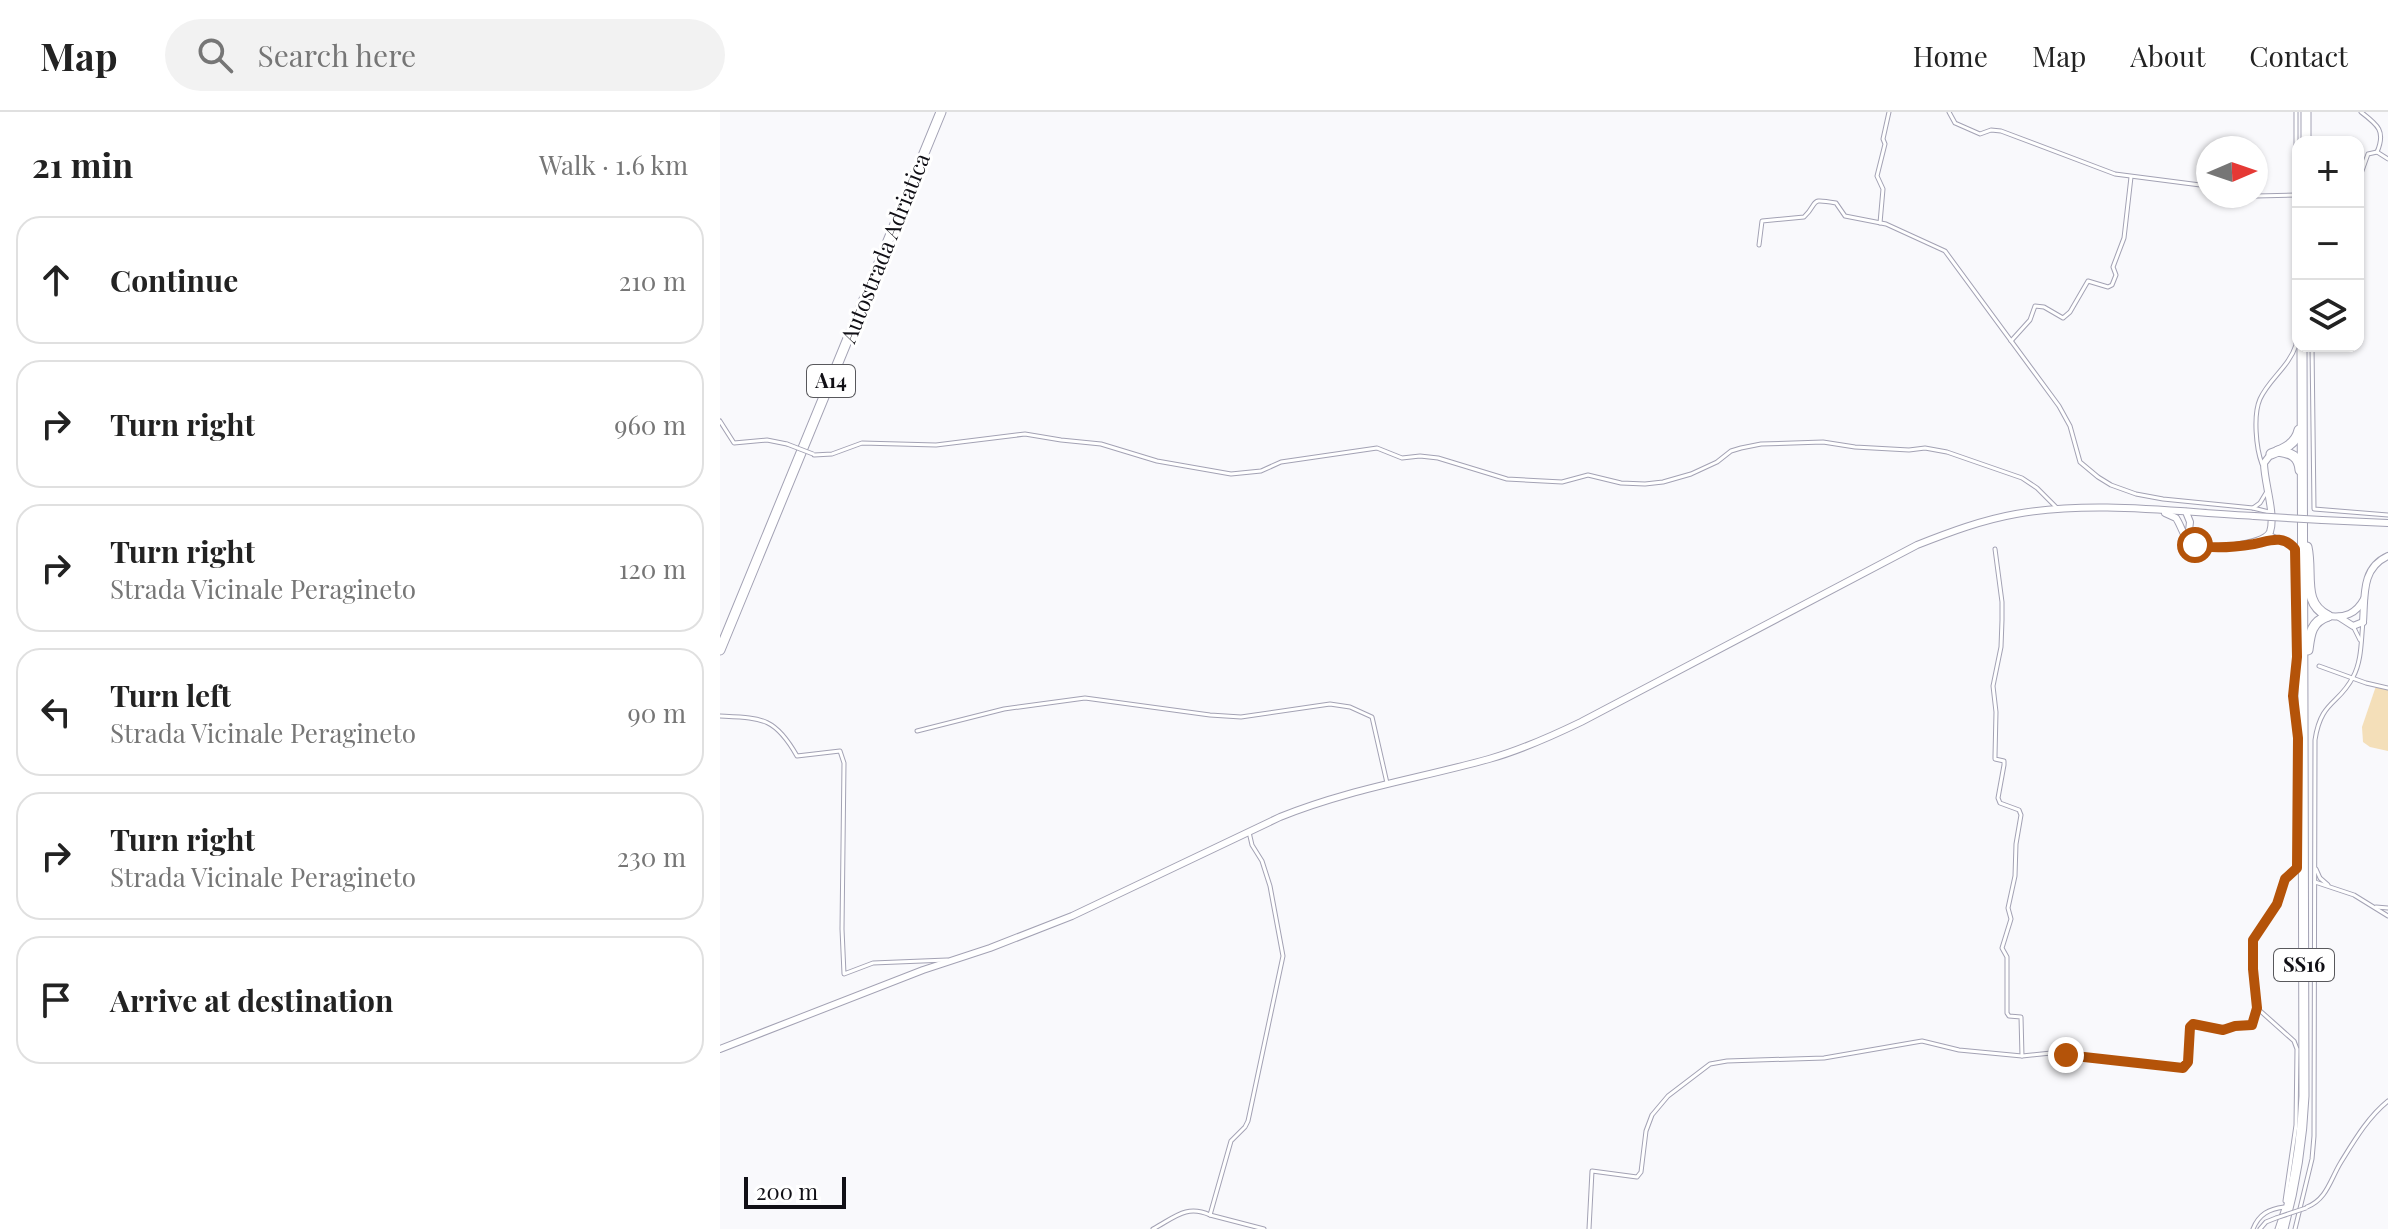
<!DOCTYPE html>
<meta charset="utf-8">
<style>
:root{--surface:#fff;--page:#f2f2f2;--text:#222;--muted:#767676;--line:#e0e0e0}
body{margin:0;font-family:"Playfair Display",serif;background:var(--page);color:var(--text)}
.controls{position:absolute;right:24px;top:24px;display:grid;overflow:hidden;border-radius:16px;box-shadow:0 2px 6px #0004}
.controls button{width:72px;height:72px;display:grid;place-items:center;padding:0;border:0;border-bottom:2px solid var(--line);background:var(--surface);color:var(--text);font:40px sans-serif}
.compass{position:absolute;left:1476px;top:24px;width:72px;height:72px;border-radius:50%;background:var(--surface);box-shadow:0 2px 6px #0004;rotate:88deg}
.scale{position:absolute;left:24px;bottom:20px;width:102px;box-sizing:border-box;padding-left:8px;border:4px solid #111016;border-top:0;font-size:22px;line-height:28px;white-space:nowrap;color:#111016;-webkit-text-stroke:6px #fff;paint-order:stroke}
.stop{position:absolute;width:24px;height:24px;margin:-18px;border:6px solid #b45309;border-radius:50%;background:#fff}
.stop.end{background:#b45309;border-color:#fff;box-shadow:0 2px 8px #0008}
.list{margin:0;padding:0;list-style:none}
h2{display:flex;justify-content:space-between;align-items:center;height:104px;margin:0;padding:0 32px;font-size:34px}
h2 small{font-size:26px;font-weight:400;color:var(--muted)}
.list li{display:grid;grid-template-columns:52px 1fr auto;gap:24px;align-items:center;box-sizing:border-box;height:128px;margin:0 16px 16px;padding:0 16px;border:2px solid var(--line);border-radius:24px}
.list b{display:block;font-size:30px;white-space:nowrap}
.list p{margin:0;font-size:26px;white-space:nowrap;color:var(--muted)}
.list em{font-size:26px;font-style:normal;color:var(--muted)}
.icon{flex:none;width:44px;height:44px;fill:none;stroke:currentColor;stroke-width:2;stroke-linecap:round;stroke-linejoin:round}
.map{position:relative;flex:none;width:1668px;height:1117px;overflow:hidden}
header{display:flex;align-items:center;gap:48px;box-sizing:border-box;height:112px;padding:0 40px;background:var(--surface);border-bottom:2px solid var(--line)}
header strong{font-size:38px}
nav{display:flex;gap:44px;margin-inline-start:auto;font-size:28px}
.search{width:560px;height:72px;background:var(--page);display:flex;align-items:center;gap:20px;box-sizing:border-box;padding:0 28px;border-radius:44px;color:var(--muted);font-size:30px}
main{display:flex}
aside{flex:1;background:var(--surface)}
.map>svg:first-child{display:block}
</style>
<header>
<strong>Map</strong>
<div class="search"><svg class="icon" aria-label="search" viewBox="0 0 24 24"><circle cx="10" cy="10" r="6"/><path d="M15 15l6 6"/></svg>Search here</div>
<nav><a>Home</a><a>Map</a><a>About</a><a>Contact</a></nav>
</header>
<main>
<aside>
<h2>21 min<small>Walk · 1.6 km</small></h2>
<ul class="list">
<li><svg class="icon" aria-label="ahead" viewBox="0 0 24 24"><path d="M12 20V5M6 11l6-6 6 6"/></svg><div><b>Continue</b></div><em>210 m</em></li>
<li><svg class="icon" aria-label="right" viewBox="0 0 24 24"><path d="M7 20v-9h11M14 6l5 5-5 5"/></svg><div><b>Turn right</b></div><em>960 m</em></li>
<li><svg class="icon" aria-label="right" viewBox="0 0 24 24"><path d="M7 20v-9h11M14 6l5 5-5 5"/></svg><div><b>Turn right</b><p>Strada Vicinale Peragineto</p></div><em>120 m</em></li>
<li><svg class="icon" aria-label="left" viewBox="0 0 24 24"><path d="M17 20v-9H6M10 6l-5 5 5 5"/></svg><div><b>Turn left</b><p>Strada Vicinale Peragineto</p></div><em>90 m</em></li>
<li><svg class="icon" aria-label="right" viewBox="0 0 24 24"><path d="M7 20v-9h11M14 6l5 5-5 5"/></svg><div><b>Turn right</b><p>Strada Vicinale Peragineto</p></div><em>230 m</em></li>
<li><svg class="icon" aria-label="arrive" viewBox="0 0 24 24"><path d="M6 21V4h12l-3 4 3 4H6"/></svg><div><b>Arrive at destination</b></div></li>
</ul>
</aside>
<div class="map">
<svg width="1668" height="1117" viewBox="0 0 1668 1117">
<rect width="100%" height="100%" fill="#f9f9fc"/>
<!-- green -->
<polygon fill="#f4dfb9" points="1656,574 1668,577 1668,639 1650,635 1643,630 1642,615"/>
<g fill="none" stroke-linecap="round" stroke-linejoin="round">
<defs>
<g id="street">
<polyline points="1229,0 1235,11 1260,22 1271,18 1281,19 1395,62 1488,74"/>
<path d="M1641,0C1658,13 1666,19 1657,40"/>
<polyline points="1638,70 1648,42 1657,40 1668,47"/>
<polyline points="1536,84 1576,83"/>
<polyline points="1160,111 1163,77 1157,64 1165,32 1163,27 1169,0"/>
<path d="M1039,133L1042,109L1084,105C1100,90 1087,86 1116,91L1125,104L1166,112L1225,139L1339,294L1350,314L1360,350L1378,365L1391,373L1416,382L1443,387L1533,396L1549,400"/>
<polyline points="1291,229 1310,208 1315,194 1324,195 1343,206 1350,200 1368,169 1388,175 1392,173 1396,163 1393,155 1404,126 1411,65"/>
<polyline points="1592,234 1594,397 1668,403"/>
<polyline points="0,309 14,331 47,328 67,332"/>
<polyline points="94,343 112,342 142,331 216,333 305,322 341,328 381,332 437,349 511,362 541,359 561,350 657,336 682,346 700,344 718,346 787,367 842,370 868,363 901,371 925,372 943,370 971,362 997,350 1011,339 1021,336 1041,332 1103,330 1135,335 1189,338 1205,336 1227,340 1302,366 1317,376 1338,397"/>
<path d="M1542,352C1536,336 1533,303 1540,287C1549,267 1569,255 1576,233V0"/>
<polyline points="1533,396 1540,391 1546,381"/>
<polyline points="1549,422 1572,433 1577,444 1577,545 1573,584 1578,626 1578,750 1576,759 1565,767 1557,792 1533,828 1533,857 1537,896 1574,929 1577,937 1576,1013 1565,1089"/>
<polyline points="1545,427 1561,428"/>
<polyline points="1275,437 1282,490 1282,508 1281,535 1273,574 1276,600 1275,644 1275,647 1284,649 1284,653 1278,686 1280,691 1299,698 1301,703 1296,732 1295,764 1288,796 1291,807 1282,836 1287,845 1287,901 1289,904 1301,905 1302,944"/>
<polyline points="1633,514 1640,528"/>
<polyline points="1599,554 1646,571 1668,576"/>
<path d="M0,604C42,606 55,605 77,644L120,639L124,651L122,817L124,862L153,851L227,848"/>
<polyline points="197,619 284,597 365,586 490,603 521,605 610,592 630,595 652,605 667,671"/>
<polyline points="529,720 532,733 542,749 550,774 563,844 528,1009 525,1015 511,1029 490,1103 544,1117"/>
<polyline points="1596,757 1600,766 1608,773"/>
<polyline points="1595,770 1634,783 1668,804"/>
<polyline points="1656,795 1668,796"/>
<path d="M1587,1095C1607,1087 1610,1068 1621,1050C1634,1029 1648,1005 1668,989"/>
<path d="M433,1117C454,1106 466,1092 490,1103"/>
<polyline points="869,1117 872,1059 917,1065 921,1060 926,1019 932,1003 948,984 990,952 1007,949 1104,946 1202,929 1239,938 1302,944 1331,941 1463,956 1468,950 1471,913 1475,911 1503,918 1518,913 1529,914 1533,910 1537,896"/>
<path d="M1533,1117C1539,1102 1549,1097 1564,1095"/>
<polyline points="1540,1117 1546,1110 1556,1106"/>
<polyline points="1557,1117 1564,1096"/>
<path d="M1575,1117L1592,1047L1594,1024L1595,628C1601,588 1619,593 1633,565C1642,549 1641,527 1643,510"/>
</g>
<g id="secondary">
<polyline points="1466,400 1470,410 1468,427"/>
<path d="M1445,401L1456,406C1462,415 1463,426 1473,432C1485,439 1544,434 1550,420C1556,403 1544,370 1544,351L1551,342"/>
<polyline points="1602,408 1668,411"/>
<path d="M1608,504C1625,506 1636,502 1644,487"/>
<polyline points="1619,505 1633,514 1643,510"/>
<path d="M1643,510C1645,484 1641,456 1668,444"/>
<path d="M0,937L203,858L270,836L352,804L560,705C629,677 697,667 769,647C801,638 830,625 861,610L1197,433C1230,420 1262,408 1296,402C1374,388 1456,400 1534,404"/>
</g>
<g id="highway">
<polyline points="1586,0 1586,30"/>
<path d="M1558,339C1571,341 1579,344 1580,358"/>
<path d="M1551,342C1564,337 1576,332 1579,318"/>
<path d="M1587,435C1593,462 1581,491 1608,504"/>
<polyline points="0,538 221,0"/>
<path d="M1588,538C1590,522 1591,510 1608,504"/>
<path d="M1563,1117C1575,1073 1582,1030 1584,984L1582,234"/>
</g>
</defs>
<!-- street casing -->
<use href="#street" stroke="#a3a2b4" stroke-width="5"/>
<!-- secondary casing -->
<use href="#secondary" stroke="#a3a2b4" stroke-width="8"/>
<!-- highway casing -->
<use href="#highway" stroke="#a3a2b4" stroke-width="11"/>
<!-- street -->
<use href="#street" stroke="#fff" stroke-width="3"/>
<!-- secondary -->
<use href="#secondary" stroke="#fff" stroke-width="6"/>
<!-- highway -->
<use href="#highway" stroke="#fff" stroke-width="9"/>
<defs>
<g id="street-bridge">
<polyline points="67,332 93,342"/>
<polyline points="1556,1106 1586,1096"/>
</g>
<polyline id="secondary-bridge" points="1534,404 1602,408"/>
</defs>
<!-- street-bridge casing -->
<use href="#street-bridge" stroke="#a3a2b4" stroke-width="5" stroke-linecap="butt"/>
<!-- secondary-bridge casing -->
<use href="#secondary-bridge" stroke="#a3a2b4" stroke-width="8" stroke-linecap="butt"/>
<!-- street-bridge -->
<use href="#street-bridge" stroke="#fff" stroke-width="3"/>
<!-- secondary-bridge -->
<use href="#secondary-bridge" stroke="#fff" stroke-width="6"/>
</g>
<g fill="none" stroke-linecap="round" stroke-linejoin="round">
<!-- route -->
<path stroke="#b45309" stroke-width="10" d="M1346,943L1463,956L1468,950L1470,915L1473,912L1503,918L1515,914L1532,913L1537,896L1533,857V828L1557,792L1565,767L1577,756L1578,626L1573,584L1577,545L1575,437C1563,422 1549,429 1534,432C1516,435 1492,437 1475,433"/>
</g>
<g text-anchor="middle" stroke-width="6" stroke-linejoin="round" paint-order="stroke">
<!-- shield labels -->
<g fill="#fff" stroke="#58585c" stroke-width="2">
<rect x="87" y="253" width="48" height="32" rx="6"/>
<rect x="1554" y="837" width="60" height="32" rx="6"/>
</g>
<g font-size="20" font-weight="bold" fill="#111016">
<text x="111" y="276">A14</text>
<text x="1584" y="860">SS16</text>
</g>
<!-- street labels -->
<g font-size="22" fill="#111016" stroke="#fff">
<text transform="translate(165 136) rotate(-68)" y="8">Autostrada Adriatica</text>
</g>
</g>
</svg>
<div class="controls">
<button>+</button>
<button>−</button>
<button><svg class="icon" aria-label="layers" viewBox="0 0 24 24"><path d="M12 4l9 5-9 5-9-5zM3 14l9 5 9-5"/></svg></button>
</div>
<svg class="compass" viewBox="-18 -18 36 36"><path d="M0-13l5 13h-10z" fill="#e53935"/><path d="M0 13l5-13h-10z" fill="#767676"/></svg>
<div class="scale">200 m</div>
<div class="stop" style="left:1475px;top:433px"></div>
<div class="stop end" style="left:1346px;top:943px"></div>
</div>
</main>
